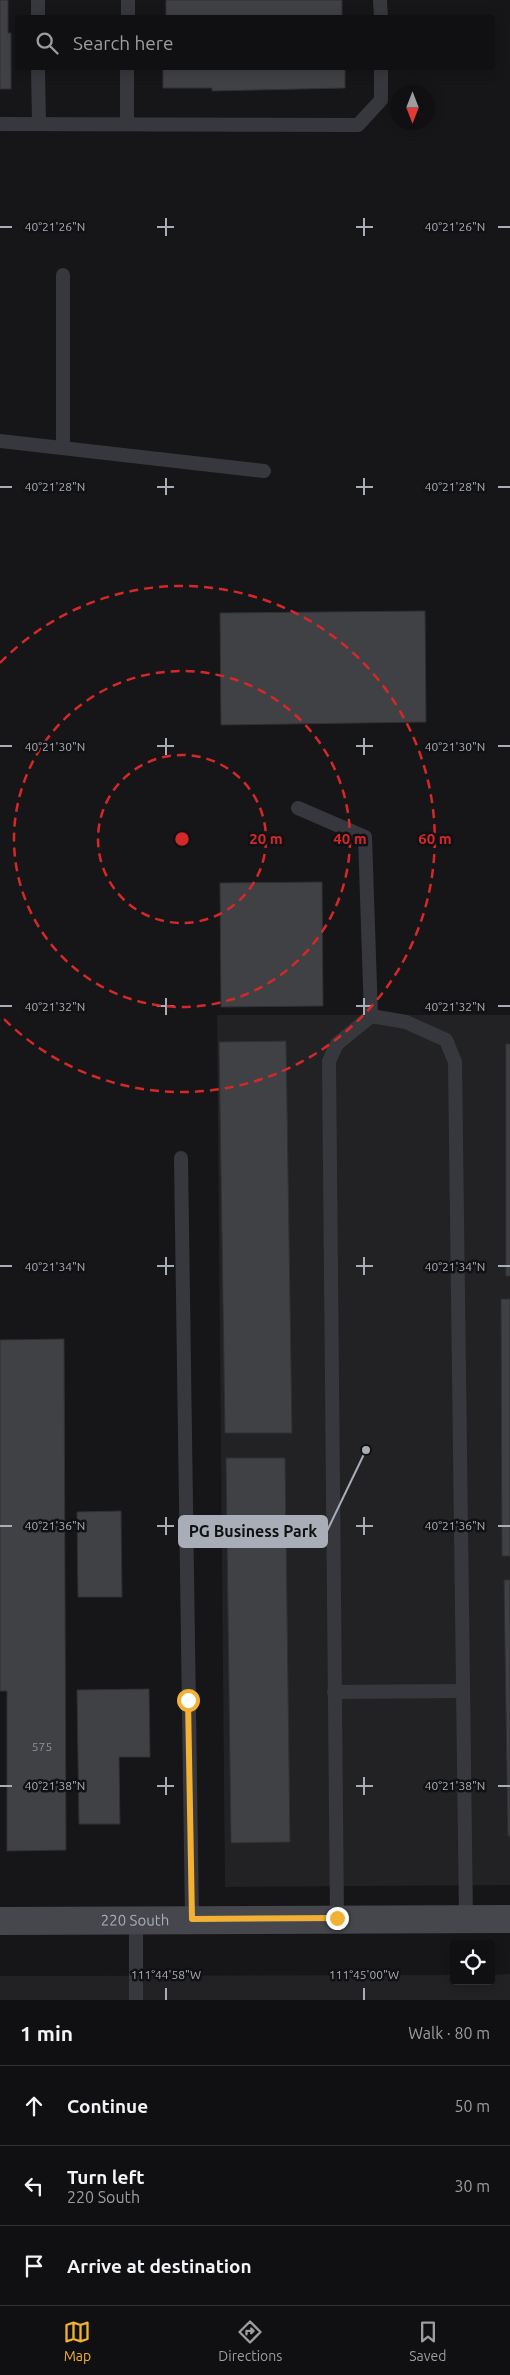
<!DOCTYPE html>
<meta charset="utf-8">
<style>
:root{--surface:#101012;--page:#1e1e20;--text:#f1f3f6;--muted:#9c9d9f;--line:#303032;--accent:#f2b134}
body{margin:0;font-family:Ubuntu,sans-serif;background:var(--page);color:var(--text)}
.controls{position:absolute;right:15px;bottom:15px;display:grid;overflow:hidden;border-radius:5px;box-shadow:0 2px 12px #0003}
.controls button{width:45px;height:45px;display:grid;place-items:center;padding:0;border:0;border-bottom:1px solid var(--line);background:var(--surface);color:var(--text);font:25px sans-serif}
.compass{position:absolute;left:390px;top:85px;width:45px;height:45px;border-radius:50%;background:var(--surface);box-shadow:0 2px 12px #0003;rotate:180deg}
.stop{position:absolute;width:15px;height:15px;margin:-11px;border:4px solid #f2b134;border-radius:50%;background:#fff}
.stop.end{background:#f2b134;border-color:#fff;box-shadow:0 1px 5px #0008}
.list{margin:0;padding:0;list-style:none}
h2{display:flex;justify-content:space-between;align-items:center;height:65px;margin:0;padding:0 20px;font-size:21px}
h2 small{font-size:16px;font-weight:400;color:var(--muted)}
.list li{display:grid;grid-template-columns:32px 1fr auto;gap:15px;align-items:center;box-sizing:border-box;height:80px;padding:0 20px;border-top:1px solid var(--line)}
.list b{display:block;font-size:19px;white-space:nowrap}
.list p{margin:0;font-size:16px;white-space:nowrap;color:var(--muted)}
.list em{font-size:16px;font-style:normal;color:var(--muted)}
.icon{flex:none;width:28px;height:28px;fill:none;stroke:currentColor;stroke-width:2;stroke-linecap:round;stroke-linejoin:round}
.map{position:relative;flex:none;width:510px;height:2000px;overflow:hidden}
.search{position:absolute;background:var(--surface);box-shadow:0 2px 12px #0003;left:15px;right:15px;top:15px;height:55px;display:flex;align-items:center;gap:12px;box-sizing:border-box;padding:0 18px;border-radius:5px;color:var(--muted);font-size:19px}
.sheet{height:305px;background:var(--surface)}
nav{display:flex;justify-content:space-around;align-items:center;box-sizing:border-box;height:70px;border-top:1px solid var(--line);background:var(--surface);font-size:14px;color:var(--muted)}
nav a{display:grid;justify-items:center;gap:2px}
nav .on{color:var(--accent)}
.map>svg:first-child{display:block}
</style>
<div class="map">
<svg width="510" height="2000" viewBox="0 0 510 2000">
<rect width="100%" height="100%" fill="#161618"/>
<!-- built -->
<g fill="#222225">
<polygon points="217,1015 510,1015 510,1885 225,1887"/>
<polygon points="510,1974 510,2000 0,2000 0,1976 454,1975 454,1981 491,1981 491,1975"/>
</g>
<!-- building -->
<g fill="#404145" stroke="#303034">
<polygon points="0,0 8,0 8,33 11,33 11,89 0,89"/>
<rect x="166" y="0" width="176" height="18"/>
<polygon points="163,68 345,68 345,88 212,91 212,88 163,88"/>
<polygon points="425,611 426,722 221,725 220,613"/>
<polygon points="322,882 323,1006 221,1007 220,883"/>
<polygon points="286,1041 292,1433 225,1433 219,1042"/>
<rect x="506" y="1044" width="4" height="232"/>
<polygon points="501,1299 510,1299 510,1556 502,1556"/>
<polygon points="64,1339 66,1850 7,1851 7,1691 0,1691 0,1340"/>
<polygon points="226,1458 285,1458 290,1842 231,1843"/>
<polygon points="121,1511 122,1597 78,1597 77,1512"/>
<polygon points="504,1580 510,1580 510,1836 508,1836"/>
<polygon points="149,1689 150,1757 119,1757 120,1824 79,1824 77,1690"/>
</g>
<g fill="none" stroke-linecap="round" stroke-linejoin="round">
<!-- lane -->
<g stroke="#37383d" stroke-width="14">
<polyline points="38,0 38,18"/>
<polyline points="380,0 381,18"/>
<polyline points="128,18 128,0"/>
<polyline points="38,68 39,124"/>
<polyline points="0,124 358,125 381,100 381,68"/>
<polyline points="127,124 127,68"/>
<polyline points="63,275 63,448"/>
<polyline points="0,441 264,471"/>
<polyline points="298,808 365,837 371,1016"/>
<polyline points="181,1158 192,1919"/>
<polyline points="334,1692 463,1691"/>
<polyline points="337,1918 329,1061 337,1044 371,1016 406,1022 446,1040 455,1062 466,1919"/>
<polyline points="136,1920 136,2000"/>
</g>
<!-- secondary -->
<path stroke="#45474d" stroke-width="28" id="s1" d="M0,1921L510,1919"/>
</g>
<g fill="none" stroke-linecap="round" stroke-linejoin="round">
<!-- route -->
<polyline stroke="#f2b134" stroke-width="6" points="188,1700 192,1919 337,1918"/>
</g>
<!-- ticks -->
<path fill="none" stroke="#a8adb8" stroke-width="2" d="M166,218V236M364,218V236M0,227H12M157,227H174M356,227H373M498,227H510M166,478V495M364,478V495M0,487H12M157,487H174M356,487H373M498,487H510M166,738V755M364,738V755M0,746H12M157,746H174M356,746H373M498,746H510M166,998V1015M364,998V1015M0,1006H12M157,1006H174M356,1006H373M498,1006H510M166,1257V1275M364,1257V1275M0,1266H12M157,1266H174M356,1266H373M498,1266H510M166,1517V1535M364,1517V1535M0,1526H12M157,1526H174M356,1526H373M498,1526H510M166,1777V1795M364,1777V1795M0,1786H12M157,1786H174M356,1786H373M498,1786H510M166,1988V2000M364,1988V2000"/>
<!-- distance rings -->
<g fill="none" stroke="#d62828" stroke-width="2.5" stroke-dasharray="9 6">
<circle cx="182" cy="839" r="84"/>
<circle cx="182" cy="839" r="168"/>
<path d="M0 663A253 253 0 1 1 0 1015"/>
</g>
<g text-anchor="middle" stroke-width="5" stroke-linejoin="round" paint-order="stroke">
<!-- number labels -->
<g font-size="12" fill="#8e929b">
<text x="42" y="1751">575</text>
</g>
<!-- street labels -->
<g font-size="15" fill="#a8adb8" stroke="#111113">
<text dy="5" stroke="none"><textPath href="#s1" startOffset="135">220 South</textPath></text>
</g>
</g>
<g font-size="12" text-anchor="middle" fill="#a8adb8" stroke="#111113" stroke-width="5" stroke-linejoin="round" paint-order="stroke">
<text x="455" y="231">40°21'26"N</text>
<text x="55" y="231">40°21'26"N</text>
<text x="55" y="491">40°21'28"N</text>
<text x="455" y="491">40°21'28"N</text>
<text x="55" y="751">40°21'30"N</text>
<text x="455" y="751">40°21'30"N</text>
<text x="55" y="1011">40°21'32"N</text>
<text x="455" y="1011">40°21'32"N</text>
<text x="55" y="1271">40°21'34"N</text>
<text x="455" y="1271">40°21'34"N</text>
<text x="55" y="1530">40°21'36"N</text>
<text x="455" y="1530">40°21'36"N</text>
<text x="55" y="1790">40°21'38"N</text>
<text x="455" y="1790">40°21'38"N</text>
<text x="166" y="1979">111°44'58"W</text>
<text x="364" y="1979">111°45'00"W</text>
</g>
<circle cx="182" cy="839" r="8" fill="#d62828" stroke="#111113" stroke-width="2.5"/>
<g font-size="15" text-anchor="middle" font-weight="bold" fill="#d62828" stroke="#111113" stroke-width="5" stroke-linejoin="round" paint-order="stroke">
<text x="266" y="844">20 m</text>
<text x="350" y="844">40 m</text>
<text x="435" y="844">60 m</text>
</g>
<!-- callouts -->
<path fill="none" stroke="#a8adb8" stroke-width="2" d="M366 1450L327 1531"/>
<circle fill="#a8adb8" stroke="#111113" stroke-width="2" cx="366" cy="1450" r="5"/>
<rect fill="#a8adb8" stroke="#a8adb8" stroke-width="2" x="179" y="1516" width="148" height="31" rx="5"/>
<g font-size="16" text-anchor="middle" font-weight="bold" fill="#111">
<text x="253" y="1537">PG Business Park</text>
</g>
</svg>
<div class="controls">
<button><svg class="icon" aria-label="locate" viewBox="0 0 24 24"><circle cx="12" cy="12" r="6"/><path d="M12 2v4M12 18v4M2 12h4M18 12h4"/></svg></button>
</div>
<svg class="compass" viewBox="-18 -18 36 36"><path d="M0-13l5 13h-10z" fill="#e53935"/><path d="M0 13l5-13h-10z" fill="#9c9d9f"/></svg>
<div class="stop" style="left:188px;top:1700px"></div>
<div class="stop end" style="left:337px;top:1918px"></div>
<div class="search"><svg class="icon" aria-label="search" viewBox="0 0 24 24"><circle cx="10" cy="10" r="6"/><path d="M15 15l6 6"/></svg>Search here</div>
</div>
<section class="sheet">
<h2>1 min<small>Walk · 80 m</small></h2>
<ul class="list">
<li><svg class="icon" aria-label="ahead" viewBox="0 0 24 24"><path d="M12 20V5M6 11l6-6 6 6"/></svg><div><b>Continue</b></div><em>50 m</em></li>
<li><svg class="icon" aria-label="left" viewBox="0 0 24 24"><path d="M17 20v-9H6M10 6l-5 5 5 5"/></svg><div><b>Turn left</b><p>220 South</p></div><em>30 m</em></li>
<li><svg class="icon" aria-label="arrive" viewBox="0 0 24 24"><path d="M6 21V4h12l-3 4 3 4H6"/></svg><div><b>Arrive at destination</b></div></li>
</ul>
</section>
<nav>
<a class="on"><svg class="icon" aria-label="map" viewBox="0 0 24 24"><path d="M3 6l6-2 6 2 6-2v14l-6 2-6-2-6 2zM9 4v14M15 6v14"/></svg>Map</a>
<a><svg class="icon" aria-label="directions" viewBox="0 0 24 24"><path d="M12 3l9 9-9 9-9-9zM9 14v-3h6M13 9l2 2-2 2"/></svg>Directions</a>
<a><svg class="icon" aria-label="saved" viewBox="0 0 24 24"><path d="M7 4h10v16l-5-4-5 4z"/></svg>Saved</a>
</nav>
